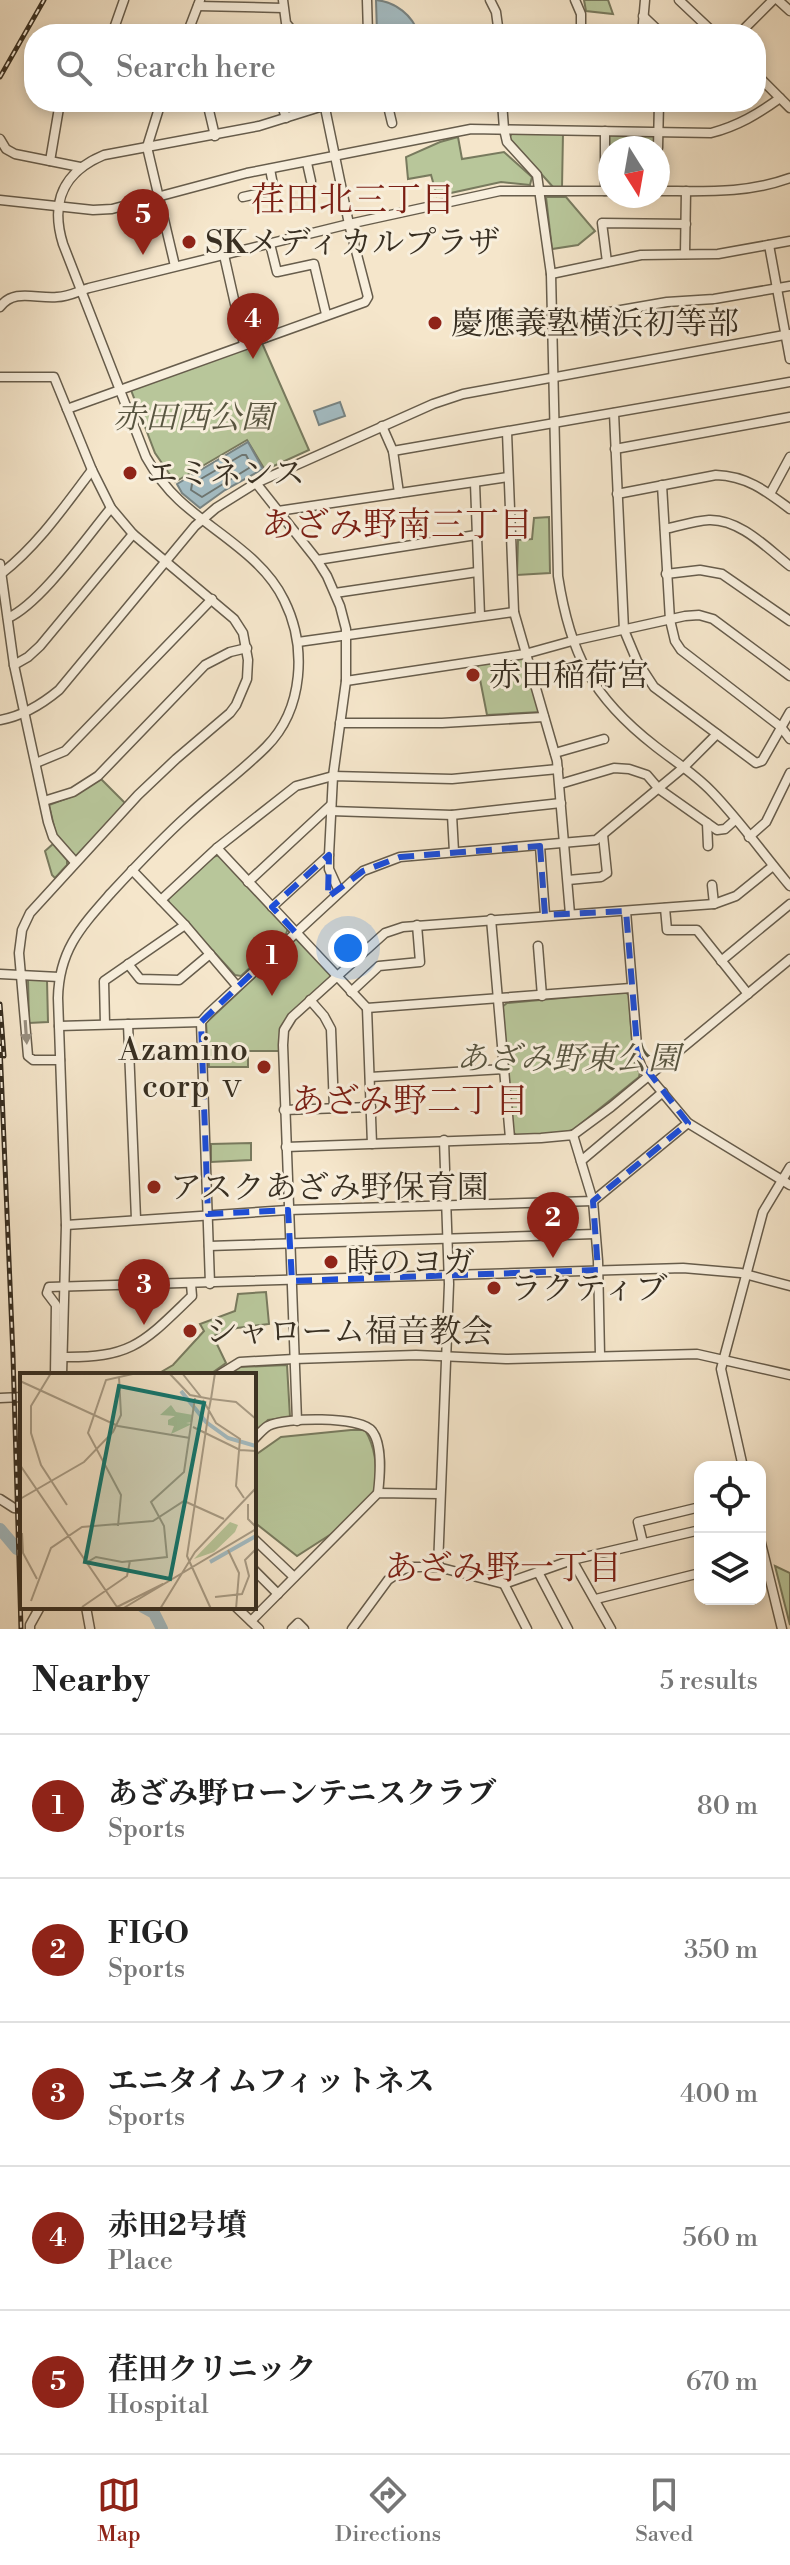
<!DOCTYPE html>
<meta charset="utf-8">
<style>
:root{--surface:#fff;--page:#f6f6f6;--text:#222;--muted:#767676;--line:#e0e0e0;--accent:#8f2418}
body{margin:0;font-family:"Libre Bodoni","Noto Serif JP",serif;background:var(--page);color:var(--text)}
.controls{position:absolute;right:24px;bottom:24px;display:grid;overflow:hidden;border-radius:16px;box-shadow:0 4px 12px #0003}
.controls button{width:72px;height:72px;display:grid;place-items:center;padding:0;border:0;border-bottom:2px solid var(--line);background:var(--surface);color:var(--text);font:40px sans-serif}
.compass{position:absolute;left:598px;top:136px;width:72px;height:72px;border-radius:50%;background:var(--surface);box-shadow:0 4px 12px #0003;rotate:169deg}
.you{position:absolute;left:348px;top:948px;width:28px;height:28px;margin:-20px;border:6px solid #fff;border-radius:50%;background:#1a73e8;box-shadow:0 0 0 12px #1a73e833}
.badge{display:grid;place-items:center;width:52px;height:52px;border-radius:50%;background:var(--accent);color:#fff;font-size:26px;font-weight:700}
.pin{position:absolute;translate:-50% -66px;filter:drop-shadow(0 2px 4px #0008)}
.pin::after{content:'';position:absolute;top:42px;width:28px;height:24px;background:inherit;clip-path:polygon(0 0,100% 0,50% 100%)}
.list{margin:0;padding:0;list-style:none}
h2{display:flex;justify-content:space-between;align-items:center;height:104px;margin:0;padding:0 32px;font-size:34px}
h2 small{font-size:26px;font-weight:400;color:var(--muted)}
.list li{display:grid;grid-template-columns:52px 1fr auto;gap:24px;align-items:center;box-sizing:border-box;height:144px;padding:0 32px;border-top:2px solid var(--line)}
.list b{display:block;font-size:30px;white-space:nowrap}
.list p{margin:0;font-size:26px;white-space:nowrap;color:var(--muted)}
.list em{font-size:26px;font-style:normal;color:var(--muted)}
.icon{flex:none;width:44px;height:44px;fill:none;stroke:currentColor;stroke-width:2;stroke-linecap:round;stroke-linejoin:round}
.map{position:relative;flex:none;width:790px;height:1629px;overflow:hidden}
.search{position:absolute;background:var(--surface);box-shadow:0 4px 12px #0003;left:24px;right:24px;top:24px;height:88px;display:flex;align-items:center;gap:20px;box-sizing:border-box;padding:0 28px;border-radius:32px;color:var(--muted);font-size:30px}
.sheet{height:824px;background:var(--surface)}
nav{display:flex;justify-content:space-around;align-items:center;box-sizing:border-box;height:112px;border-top:2px solid var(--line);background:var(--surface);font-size:22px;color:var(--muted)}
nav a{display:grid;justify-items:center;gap:4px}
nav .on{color:var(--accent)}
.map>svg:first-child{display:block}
</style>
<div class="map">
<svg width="790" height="1629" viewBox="0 0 790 1629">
<rect width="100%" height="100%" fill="#f5e6cb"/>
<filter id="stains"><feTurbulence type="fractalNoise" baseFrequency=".0025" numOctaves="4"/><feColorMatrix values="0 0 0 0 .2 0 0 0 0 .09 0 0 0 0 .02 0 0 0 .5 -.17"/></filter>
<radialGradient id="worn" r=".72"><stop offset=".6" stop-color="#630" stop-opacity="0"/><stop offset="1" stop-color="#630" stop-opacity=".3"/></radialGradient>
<!-- green -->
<g fill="#b8c69a" stroke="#787a5e" stroke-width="2">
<polygon points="584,0 608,0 613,14 586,11"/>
<polygon points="513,132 563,133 562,188 553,187 509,138"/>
<polygon points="608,134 655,135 655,148 610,148 610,189"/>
<polygon points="458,137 462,159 504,152 532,177 530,185 501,182 437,196 431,175 408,179 406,157 440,142"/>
<polygon points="546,197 566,197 595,231 578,245 552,249"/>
<polygon points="262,343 309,450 265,470 247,440 175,482 155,453 131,390 211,359"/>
<polygon points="549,517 550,573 517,575 518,540 532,539 534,518"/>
<polygon points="522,657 540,712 487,715 477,664"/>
<polygon points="101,779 126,804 75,857 56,835 49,805 73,796"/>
<polygon points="53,844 67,860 67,865 55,878 52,875 45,851"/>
<polygon points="219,855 288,928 286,934 241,976 235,975 169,903 168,899 213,857"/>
<polygon points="296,938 330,973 330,978 288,1018 280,1051 248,1051 248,1067 209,1067 206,1023"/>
<polygon points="28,979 47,980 48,1022 29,1023"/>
<polygon points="625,992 629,995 633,1057 640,1072 639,1077 573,1130 562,1133 517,1136 513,1132 502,1007 507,1003"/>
<polygon points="251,1143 251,1160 211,1162 211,1144"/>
<polygon points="266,1292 269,1324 237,1328 213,1336 226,1363 209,1375 156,1375 173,1365 204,1331 200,1324 235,1311 238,1294"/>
<polygon points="287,1365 290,1417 268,1420 254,1433 254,1375 226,1375 240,1367"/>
<path d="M351,1430H365C377,1450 376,1468 376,1490L339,1529L297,1556L254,1522V1456L281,1437Z"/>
<polygon points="775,1566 790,1573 790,1625"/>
</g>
<!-- water -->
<g fill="#a3bcc3" stroke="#788483" stroke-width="2">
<path d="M376,0C396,2 412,15 419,34H377Z"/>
<polygon points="340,402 345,416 319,425 314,411"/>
<polygon points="248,442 263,469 225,490 200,508 182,493 177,484"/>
</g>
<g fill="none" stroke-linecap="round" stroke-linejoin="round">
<!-- shore -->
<polygon stroke="#6e7672" stroke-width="2" points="242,455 246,455 250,463 249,468 202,497 191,490 192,484"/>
<!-- river -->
<g stroke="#a3bcc3" stroke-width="12">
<polyline points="0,1529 17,1549 22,1551"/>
<polyline points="143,1607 154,1613 162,1629"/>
</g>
<defs>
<g id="minor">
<polyline points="283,0 286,23 295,34"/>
<polyline points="367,0 368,34"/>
<polyline points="490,0 496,12 499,34"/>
<polyline points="575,0 581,14 581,34"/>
<polyline points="679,0 715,34"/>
<polyline points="778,0 790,11"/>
<polyline points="198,6 283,8"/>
<polyline points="643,16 662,34"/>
<polyline points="112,34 124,0"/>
<polyline points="187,34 200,0"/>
<polyline points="642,34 645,0"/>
<polyline points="739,34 773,0"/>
<polyline points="756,74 790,108"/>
<polyline points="161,102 147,147 175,266"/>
<polyline points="207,102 215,136"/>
<polyline points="281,102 286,118"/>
<polyline points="387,102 392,123"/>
<path d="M502,102L504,129L507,142L537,175L551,274L558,576C570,654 592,697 655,746C674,761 695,774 712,792C740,821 764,855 790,886"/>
<polyline points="605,131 605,191"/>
<polyline points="0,139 6,149 15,154 80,167"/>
<polyline points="658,148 659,102"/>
<polyline points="50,161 60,102"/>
<polyline points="307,163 311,181"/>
<polyline points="658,166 658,191"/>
<path d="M658,191C704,191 746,194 790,178"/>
<polyline points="243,197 274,190 270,169"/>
<path d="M0,200L93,210L112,209L247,173L471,129L711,133C738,126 758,114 780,98"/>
<polyline points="270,244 277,272 314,264 326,314"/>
<polyline points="769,245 790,359"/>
<polyline points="685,254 686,191"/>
<polyline points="224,255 244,344"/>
<polyline points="607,262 602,223 686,224"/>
<polyline points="551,274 641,255 718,254 790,241"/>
<path d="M0,307C14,288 36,299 57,297C68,297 79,291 89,288L349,224L500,191H610"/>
<polyline points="552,322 667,302 714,299 790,286"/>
<polyline points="0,377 54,377 92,470 111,508 133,534 234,619 243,633 248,660 247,679 236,705 230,713 176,759 138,795 30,913 22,930 19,953 28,1056 33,1060 60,1060"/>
<polyline points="67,409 365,302 368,297 349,224 324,103"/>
<polyline points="614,413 624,630 637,661 654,687 756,763 762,761 790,712"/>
<polyline points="382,426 393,451 399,493"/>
<polyline points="507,432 514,612 557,761 570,914"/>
<polyline points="615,449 790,417"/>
<polyline points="393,451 790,382"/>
<polyline points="256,483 317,560 327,576 340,606 346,629 346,681 333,776 329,855 329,869 339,891"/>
<polyline points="475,483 480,616"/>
<polyline points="662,485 670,620 675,641 681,650 781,727 790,739"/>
<path d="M617,494L716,475C747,476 766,491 790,509"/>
<polyline points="770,494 790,457"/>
<polyline points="278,511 508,477"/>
<path d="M665,529C679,526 694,521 709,520C740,519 767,548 790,566"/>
<polyline points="317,560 476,535"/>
<polyline points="0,564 14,665 48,822 53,837 75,862"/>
<path d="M1,574C38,545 64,507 92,470"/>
<polyline points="666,574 700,570 722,574 790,621"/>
<polyline points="335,593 477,572"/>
<path d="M8,618C41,603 86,538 111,508"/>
<polyline points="298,642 514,612"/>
<polyline points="14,665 28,657 40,646 133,534"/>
<polyline points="346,681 525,654 572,641 685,616 699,615 713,619 790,676"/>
<path d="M0,720C23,716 41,705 59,690L195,526L216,508L256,483L433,404L463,394L790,334"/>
<polyline points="340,723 442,723 544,717"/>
<polyline points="555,753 604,739"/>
<polyline points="36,763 65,751 212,599"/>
<polyline points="560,784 614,768 629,769 647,775 659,789 717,830 725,829 735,820"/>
<polyline points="44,801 73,792 98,776 205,665 230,652 247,648"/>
<polyline points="331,811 452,815 561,803"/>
<polyline points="452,815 454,852"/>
<polyline points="707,823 708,846"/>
<polyline points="749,837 766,822 790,773"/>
<polyline points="540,846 545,915"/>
<polyline points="217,848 367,1008 631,988"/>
<polyline points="132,870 185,925 237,986"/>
<polyline points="568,880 601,877 607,873 603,835"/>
<polyline points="248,882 331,805"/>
<polyline points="712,885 714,904"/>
<polyline points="161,900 217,848 296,786 333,776 452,779 558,769"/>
<polyline points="272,907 329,855"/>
<polyline points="665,908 667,930 697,930 748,994"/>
<polyline points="626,911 638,1058 642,1068 688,1123 790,1185"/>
<polyline points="491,919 510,1138"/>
<polyline points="538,946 542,996"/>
<polyline points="721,961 790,904"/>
<polyline points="128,964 140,979 179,980 210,954"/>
<polyline points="0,974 59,977"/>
<polyline points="351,992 379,966 420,962 417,925"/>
<polyline points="310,1000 324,1016 331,1029 334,1108"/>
<polyline points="367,1008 372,1144"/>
<polyline points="105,1024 104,981 185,925"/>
<polyline points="128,1024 136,1219"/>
<polyline points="59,1026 201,1022"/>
<polyline points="370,1077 504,1069"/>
<polyline points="284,1110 371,1107"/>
<polyline points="573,1135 611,1107 790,959"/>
<polyline points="286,1147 541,1138 573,1135 593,1201 598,1261 600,1355"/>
<polyline points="581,1161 663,1092"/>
<polyline points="66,1225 288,1210 593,1201 688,1123"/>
<polyline points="209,1246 595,1234"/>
<polyline points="210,1284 201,1022 208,1014 363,871 400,857 596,840 684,767 717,734"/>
<path d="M63,1357C133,1358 144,1342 192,1296L191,1284"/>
<polyline points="55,1375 56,1305 47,1293 49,1287 683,1268 741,1273 790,1286"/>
<path d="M62,1375L66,1225L58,998C59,950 81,927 111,893C136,866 161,839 188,815C213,792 242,771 266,747C304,709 307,646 284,600C263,556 213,532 179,500C165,487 155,473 146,457L63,244C50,202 63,172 104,155L259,126L336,102"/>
<polyline points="219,1375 240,1362 294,1359 416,1355 506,1359 697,1354 790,1375"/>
<polyline points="0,1398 22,1397"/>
<polyline points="297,1421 283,1045 284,1030 292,1017 385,933 403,927 714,904 736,896 773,866"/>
<path d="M254,1439C258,1435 263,1429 268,1426C285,1417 360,1416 372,1431C383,1445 380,1476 378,1493"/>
<polyline points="743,1467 721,1369 763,1212 790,1167"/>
<polyline points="0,1499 14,1508 22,1509"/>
<polyline points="254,1539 294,1577"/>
<polyline points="760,1539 782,1629"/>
<polyline points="643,1543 638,1522 700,1507"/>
<polyline points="572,1560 611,1629"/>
<polyline points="438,1567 449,1284 444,1140"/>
<polyline points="254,1570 278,1594"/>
<polyline points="538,1572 568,1629"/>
<polyline points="504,1584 527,1629"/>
<polyline points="596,1599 700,1573"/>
<polyline points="86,1607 90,1629"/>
<polyline points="236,1607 259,1629"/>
<polyline points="251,1621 378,1493 440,1494"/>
<polyline points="30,1629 30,1625 40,1607"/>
<polyline points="292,1629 298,1623 304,1629"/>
<polyline points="352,1629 388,1580 404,1569 413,1567 438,1567 504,1584 572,1560 700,1530"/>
</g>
</defs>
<!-- minor casing -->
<use href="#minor" stroke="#675d4c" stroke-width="11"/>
<!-- minor -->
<use href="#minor" stroke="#f8efdd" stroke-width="8"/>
<defs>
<g id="rail">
<polyline points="0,77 44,0"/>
<polyline points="0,1004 4,1056"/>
<polyline points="0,1046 13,1356 21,1629"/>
</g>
</defs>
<!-- rail casing -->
<use href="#rail" stroke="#382f22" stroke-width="5"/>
<!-- rail -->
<use href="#rail" stroke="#f8efdd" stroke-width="2" stroke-dasharray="6" stroke-linecap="butt"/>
</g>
<!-- one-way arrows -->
<defs><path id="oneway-solid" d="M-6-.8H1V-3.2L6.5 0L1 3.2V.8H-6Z" transform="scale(2)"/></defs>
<use fill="#988f80" href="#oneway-solid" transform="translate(26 1032) rotate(86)"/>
<!-- marked area -->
<path fill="none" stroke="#1d4ed8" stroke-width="6" stroke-dasharray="16 10" stroke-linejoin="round" d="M540,846L545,915L626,911L638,1058L688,1123L593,1201L598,1270L292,1281L288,1210L208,1214L201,1022L295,932L272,907L329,855L328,897L363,871L400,857Z"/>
<!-- markers -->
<g fill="#8f2418" stroke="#f8efdd" stroke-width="3">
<circle cx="189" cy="242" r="8"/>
<circle cx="435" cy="323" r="8"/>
<circle cx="130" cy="473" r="8"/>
<circle cx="473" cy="675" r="8"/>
<circle cx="264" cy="1067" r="8"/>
<circle cx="154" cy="1187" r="8"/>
<circle cx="331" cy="1262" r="8"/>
<circle cx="494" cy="1288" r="8"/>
<circle cx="190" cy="1331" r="8"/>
</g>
<g text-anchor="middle" stroke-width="6" stroke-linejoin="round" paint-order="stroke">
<!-- poi labels -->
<g font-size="32" fill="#382f22" stroke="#f8efdd" text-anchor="start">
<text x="205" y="253">SKメディカルプラザ</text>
<text x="451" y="334">慶應義塾横浜初等部</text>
<text x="146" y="484">エミネンス</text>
<text x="489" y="686">赤田稲荷宮</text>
<text x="248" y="1060" text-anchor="end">Azamino<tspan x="248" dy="37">corp ⅴ</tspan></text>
<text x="170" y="1198">アスクあざみ野保育園</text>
<text x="347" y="1273">時のヨガ</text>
<text x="510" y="1299">ラクティブ</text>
<text x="206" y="1342">シャローム福音教会</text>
</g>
<!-- park labels -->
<g font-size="32" font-style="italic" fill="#585540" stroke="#f8efdd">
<text x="193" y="428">赤田西公園</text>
<text x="568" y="1069">あざみ野東公園</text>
</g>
<!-- neighbourhood labels -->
<g font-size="34" fill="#7a1f14" stroke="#f8efdd">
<text x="353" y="211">荏田北三丁目</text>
<text x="397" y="536">あざみ野南三丁目</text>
<text x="410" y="1112">あざみ野二丁目</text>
<text x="503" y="1579">あざみ野一丁目</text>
</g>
</g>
<!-- overview -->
<g transform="translate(20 1373)">
<rect width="236" height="236" fill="#f5e6cb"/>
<path d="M151,32L156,39L173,42L172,49L166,50L172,51L151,61L154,53L148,52V47L155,43L140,42ZM210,149L218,152L215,159L194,179L174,186Z" fill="#b8c69a"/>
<path fill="none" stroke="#a3bcc3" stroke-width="4" d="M161,18L186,49L208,65L236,73M190,189L236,163"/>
<path fill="none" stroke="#a99d87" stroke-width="2" d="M31,0L11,33V60L21,92L47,132M149,0L170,22L191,26L189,36M162,0L181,24M195,0L191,26L216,29L236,46M0,8L98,53L170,65M183,27L196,50L220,66L216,113L224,125M189,37L167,183L191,236M173,54L220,77L236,78M0,92L97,234M0,126L64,89L93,59L101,42L99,4M228,131V146L236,154M98,153L101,122L68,60L86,7L117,0M2,160L3,180L17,206M208,177L219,200L216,236M66,190L76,184L102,189L147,184L144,153L131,129L164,99L175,25M195,224L222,221L229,203L225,187L236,176M11,228L31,175L62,154L133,148L164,128L204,146M62,234L107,203L110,188M93,236L143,211M102,236L236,156M140,236L175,179L236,115"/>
<path fill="#0f766e" fill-opacity="0.15" stroke="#0f766e" stroke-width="4" d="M99,13L184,30L150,206L65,189Z"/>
<rect width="236" height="236" fill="none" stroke="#382f22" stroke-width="4"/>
</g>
<rect width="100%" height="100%" filter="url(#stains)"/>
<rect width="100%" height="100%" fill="url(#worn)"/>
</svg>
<div class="controls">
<button><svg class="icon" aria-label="locate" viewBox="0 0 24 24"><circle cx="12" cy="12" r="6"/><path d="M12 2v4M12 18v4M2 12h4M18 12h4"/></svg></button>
<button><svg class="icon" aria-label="layers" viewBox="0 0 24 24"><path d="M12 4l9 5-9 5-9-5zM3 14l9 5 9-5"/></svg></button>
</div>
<svg class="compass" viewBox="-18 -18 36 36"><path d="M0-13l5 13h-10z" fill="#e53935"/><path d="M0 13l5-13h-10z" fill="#767676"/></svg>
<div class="you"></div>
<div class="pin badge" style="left:272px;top:996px">1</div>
<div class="pin badge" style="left:553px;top:1258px">2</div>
<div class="pin badge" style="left:144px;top:1325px">3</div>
<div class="pin badge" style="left:253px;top:359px">4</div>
<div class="pin badge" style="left:143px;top:255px">5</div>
<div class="search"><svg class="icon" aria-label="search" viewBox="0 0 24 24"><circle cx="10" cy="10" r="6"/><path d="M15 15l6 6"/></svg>Search here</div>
</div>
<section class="sheet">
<h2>Nearby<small>5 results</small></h2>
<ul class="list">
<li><span class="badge">1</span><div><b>あざみ野ローンテニスクラブ</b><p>Sports</p></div><em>80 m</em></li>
<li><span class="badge">2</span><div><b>FIGO</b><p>Sports</p></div><em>350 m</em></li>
<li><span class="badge">3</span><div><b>エニタイムフィットネス</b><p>Sports</p></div><em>400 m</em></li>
<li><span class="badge">4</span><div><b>赤田2号墳</b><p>Place</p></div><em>560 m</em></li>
<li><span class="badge">5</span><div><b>荏田クリニック</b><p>Hospital</p></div><em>670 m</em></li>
</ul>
</section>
<nav>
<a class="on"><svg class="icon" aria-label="map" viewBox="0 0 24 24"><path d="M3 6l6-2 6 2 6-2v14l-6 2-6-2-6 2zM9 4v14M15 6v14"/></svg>Map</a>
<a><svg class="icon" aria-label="directions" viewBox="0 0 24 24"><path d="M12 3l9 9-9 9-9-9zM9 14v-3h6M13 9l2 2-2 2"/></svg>Directions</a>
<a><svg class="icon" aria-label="saved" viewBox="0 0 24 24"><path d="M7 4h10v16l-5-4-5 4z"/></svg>Saved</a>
</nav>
